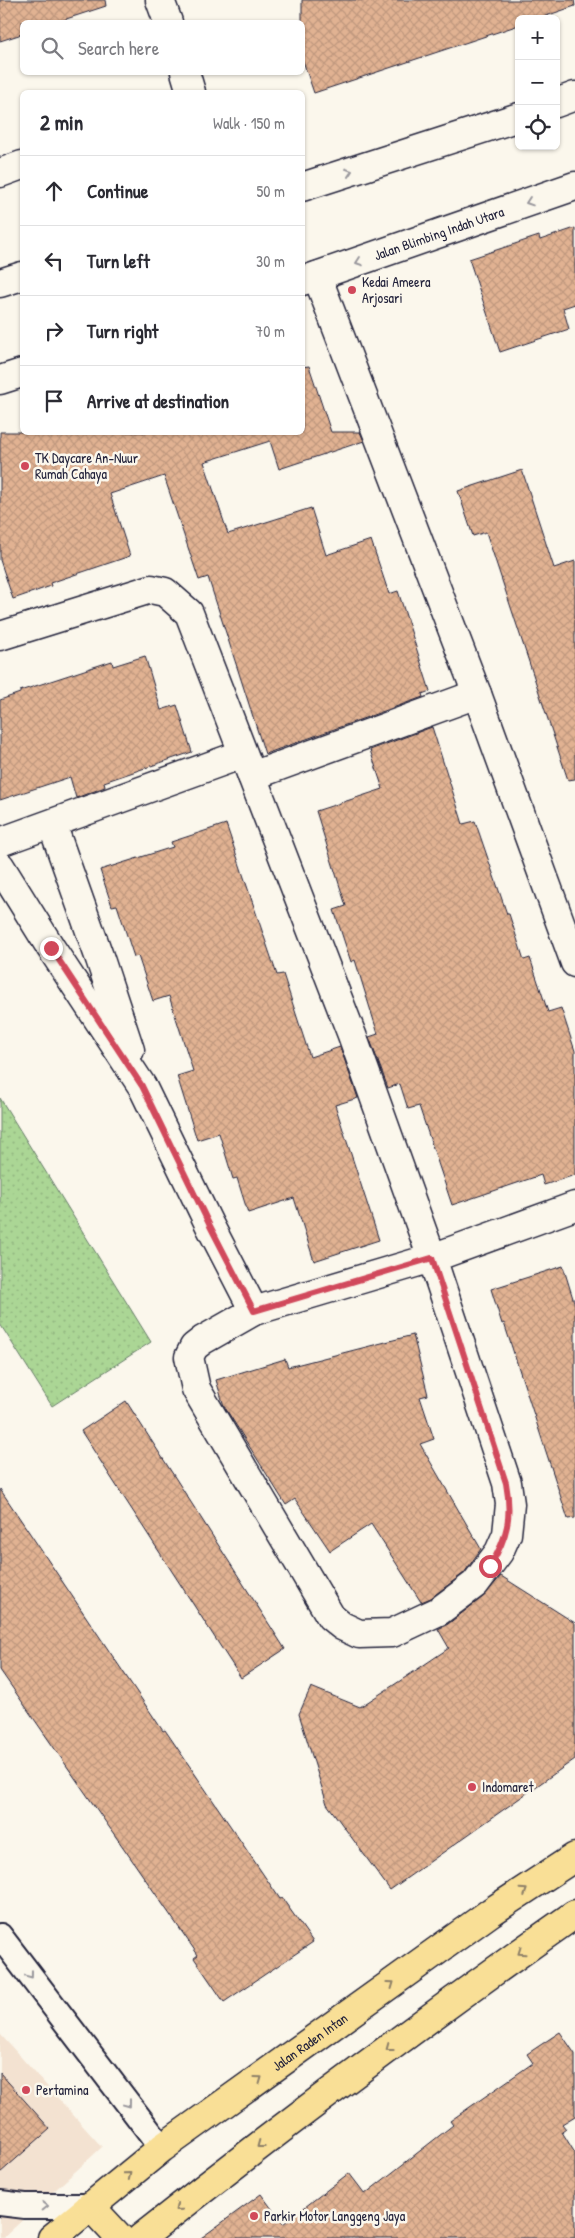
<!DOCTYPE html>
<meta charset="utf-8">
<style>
:root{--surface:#fff;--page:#f2f2f3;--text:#2b2b33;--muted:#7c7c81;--line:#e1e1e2}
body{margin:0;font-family:"Patrick Hand",sans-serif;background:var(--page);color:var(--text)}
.controls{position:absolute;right:15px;top:15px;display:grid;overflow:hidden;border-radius:8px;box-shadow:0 1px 4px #0004}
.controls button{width:45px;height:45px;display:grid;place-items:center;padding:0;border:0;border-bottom:1px solid var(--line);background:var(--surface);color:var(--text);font:25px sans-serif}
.stop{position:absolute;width:15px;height:15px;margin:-11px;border:4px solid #d1495b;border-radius:50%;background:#fff}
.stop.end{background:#d1495b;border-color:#fff;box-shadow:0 1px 5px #0008}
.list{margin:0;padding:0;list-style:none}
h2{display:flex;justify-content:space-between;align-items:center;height:65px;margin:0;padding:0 20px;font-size:21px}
h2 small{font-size:16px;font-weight:400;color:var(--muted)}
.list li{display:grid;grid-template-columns:32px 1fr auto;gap:15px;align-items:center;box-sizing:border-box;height:70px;padding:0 20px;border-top:1px solid var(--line)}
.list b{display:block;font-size:19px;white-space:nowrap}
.list em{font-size:16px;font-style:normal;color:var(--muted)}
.icon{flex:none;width:28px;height:28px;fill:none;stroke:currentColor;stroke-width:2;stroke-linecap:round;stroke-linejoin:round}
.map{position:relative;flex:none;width:575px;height:2238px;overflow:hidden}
.search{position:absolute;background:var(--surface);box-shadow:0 1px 4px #0004;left:20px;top:20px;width:285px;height:55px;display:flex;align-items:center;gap:12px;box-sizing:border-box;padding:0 18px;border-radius:8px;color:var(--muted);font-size:19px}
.panel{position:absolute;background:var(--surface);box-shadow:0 1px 4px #0004;left:20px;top:90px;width:285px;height:345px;border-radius:8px}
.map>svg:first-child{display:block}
</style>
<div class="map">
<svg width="575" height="2238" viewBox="0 0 575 2238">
<defs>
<pattern id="grass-dots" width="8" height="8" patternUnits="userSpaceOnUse" patternTransform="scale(1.25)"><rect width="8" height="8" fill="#abd695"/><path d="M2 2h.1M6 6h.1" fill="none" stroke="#93b781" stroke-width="1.8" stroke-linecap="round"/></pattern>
<pattern id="building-cross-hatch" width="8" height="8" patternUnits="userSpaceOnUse" patternTransform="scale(1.25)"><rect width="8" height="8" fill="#e1b292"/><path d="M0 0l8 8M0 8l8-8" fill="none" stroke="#c1997f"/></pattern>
</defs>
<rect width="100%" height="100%" fill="#fbf7ec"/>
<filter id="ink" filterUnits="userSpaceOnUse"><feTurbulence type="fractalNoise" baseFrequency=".02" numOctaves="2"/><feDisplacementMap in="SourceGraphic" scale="10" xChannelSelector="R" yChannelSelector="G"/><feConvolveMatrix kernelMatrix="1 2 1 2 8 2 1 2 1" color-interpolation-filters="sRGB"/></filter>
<g filter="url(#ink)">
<!-- built -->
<polygon fill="#f3e2d1" points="0,2034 102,2147 3,2238 0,2238"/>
<!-- grass -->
<polygon fill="url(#grass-dots)" stroke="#667c68" points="0,1098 151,1342 52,1406 0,1324"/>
<!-- building -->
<g fill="url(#building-cross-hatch)" stroke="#22223b">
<polygon points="0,0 105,0 106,6 57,22 22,22 22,34 0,41"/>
<polygon points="302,0 574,0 575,6 537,19 519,19 519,25 314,93 302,58"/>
<polygon points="575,228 575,304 563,308 569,329 500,352 469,259 539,236 540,240"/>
<polygon points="309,366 331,432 360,432 364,441 279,469 270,441 204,462 228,534 311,508 326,555 371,540 389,594 398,591 430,691 422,694 423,697 265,754 208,577 199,580 164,476 110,494 130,556 50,583 51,586 13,599 0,560 0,432 302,432 302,367"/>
<polygon points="522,470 554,568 575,561 575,779 568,780 486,532 473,536 458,491"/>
<polygon points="145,656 161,710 177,705 192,752 104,782 105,787 76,798 70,777 0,800 0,700 20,693 20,691 112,661 113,666"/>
<polygon points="432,727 463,824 475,821 507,914 509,914 524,960 530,958 548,1012 561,1008 575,1051 575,1175 544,1185 541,1175 452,1205 419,1106 408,1109 400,1084 388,1088 369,1037 378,1034 355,960 351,962 334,910 346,906 316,811 383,789 370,750"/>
<polygon points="226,824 277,975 283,974 310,1057 340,1047 358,1098 335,1105 379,1240 314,1261 294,1198 248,1213 237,1178 233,1179 219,1133 197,1140 177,1076 193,1071 169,996 153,1001 138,956 134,957 117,905 112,906 100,870 173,847 171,842"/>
<polygon points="563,1266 575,1305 575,1518 568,1519 504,1323 502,1324 491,1289"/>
<polygon points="413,1335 428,1395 420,1397 434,1439 420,1444 481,1549 464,1573 431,1598 421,1602 371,1524 330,1551 295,1499 286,1505 224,1406 216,1380 285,1359 288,1367"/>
<polygon points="126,1401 285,1649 241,1678 81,1431"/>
<polygon points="0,1489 163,1731 165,1730 280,1899 282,1898 313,1942 224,2002 194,1958 198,1955 0,1670"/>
<polygon points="501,1576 575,1623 575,1759 390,1890 327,1804 299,1714 311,1687 360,1707 406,1677 449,1648 438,1629 448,1624 484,1596"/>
<polygon points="560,2032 575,2054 575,2116 562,2124 566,2129 562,2132 575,2153 575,2238 201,2238 261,2194 283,2224 349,2173 365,2194 453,2125 450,2121 533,2063 527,2054"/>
<polygon points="0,2073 50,2129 0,2173"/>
</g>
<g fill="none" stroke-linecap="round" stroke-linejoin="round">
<defs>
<g id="service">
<polyline points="0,1936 162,2148"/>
<polyline points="0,2203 25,2206 90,2206"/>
</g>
<g id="minor">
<polyline points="160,0 168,22"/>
<polyline points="185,72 191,92"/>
<polyline points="556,103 575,96"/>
<polyline points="0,173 22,165"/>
<polyline points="302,187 519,117"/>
<polyline points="317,276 477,694 575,963"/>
<path id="s1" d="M302,281L575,186"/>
<polyline points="0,283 22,276"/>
<polyline points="0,380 22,373"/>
<polyline points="0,636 151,589 165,592 189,613 352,1035 432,1258 507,1483 510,1504 507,1534 499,1552 475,1584 439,1611 392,1633 359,1634 342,1626 331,1617 196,1389 189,1357 194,1347 203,1340 254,1311 432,1258 575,1206"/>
<polyline points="252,776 477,694"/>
<polyline points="52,824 100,959 130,1050"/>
<polyline points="0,842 243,754"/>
<polyline points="0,866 51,948 142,1086 210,1226 254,1311"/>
</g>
<g id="trunk">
<polyline points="90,2206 120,2238"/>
<path id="s2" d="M52,2238L162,2148L491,1912L575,1857"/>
<path d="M141,2238C282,2126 427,2018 575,1914"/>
</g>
</defs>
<!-- service casing -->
<use href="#service" stroke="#22223b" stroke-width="28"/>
<!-- minor casing -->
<use href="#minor" stroke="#22223b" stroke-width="31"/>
<!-- trunk casing -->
<use href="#trunk" stroke="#22223b" stroke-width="31"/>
<!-- service -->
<use href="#service" stroke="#fbf7ec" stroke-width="24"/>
<!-- minor -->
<use href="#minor" stroke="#fbf7ec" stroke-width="28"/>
<!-- trunk -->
<use href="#trunk" stroke="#f9df96" stroke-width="28"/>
</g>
<!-- one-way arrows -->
<defs><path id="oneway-chevron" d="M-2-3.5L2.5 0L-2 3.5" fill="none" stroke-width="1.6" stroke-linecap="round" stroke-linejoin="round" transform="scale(1.25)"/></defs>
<g stroke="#99979c">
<use href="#oneway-chevron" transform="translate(349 172) rotate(-18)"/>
<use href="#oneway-chevron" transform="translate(529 202) rotate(161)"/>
<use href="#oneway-chevron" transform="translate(359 262) rotate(161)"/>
<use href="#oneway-chevron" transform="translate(30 1975) rotate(53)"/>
<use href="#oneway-chevron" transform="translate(128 2104) rotate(53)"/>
<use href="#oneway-chevron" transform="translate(45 2206) rotate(-1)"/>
</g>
<g stroke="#8e8068">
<use href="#oneway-chevron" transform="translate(524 1891) rotate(-33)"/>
<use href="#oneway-chevron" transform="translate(521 1952) rotate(145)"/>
<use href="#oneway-chevron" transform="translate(391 1984) rotate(-36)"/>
<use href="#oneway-chevron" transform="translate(389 2048) rotate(143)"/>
<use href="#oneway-chevron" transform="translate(259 2079) rotate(-36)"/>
<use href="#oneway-chevron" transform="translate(260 2145) rotate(143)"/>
<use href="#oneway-chevron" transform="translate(128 2175) rotate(-39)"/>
<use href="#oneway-chevron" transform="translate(178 2208) rotate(141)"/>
</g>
</g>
<g fill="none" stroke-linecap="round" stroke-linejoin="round" filter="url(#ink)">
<!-- route -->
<path stroke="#d1495b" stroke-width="6" d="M51,948L142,1086L210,1226L254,1311L432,1258L506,1483C512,1516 508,1537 490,1566"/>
</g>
<!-- markers -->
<g fill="#d1495b" stroke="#fbf7ec" stroke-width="2">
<circle cx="352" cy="290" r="5"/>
<circle cx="25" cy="466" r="5"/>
<circle cx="472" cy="1787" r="5"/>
<circle cx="26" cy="2090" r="5"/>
<circle cx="254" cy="2216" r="5"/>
</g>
<g text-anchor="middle" stroke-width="5" stroke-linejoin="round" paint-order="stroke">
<!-- street labels -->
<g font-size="14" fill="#22223b" stroke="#fbf7ec">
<text dy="5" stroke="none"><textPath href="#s1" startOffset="145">Jalan Blimbing Indah Utara</textPath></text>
<text dy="5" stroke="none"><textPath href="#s2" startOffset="324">Jalan Raden Intan</textPath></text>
</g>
<!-- poi labels -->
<g font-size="14" fill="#22223b" stroke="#fbf7ec" text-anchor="start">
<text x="362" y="287">Kedai Ameera<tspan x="362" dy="16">Arjosari</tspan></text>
<text x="35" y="463">TK Daycare An-Nuur<tspan x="35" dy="16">Rumah Cahaya</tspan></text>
<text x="482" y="1792">Indomaret</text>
<text x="36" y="2095">Pertamina</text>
<text x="264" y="2221">Parkir Motor Langgeng Jaya</text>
</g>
</g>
</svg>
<div class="controls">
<button>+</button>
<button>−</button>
<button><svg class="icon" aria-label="locate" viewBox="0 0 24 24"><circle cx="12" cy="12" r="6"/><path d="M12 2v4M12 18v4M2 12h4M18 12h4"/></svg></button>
</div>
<div class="stop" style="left:490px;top:1566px"></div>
<div class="stop end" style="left:51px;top:948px"></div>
<div class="search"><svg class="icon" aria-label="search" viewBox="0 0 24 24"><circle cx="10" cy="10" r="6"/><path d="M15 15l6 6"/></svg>Search here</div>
<section class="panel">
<h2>2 min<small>Walk · 150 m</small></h2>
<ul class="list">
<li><svg class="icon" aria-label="ahead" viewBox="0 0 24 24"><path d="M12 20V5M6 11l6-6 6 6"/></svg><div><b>Continue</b></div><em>50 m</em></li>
<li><svg class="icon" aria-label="left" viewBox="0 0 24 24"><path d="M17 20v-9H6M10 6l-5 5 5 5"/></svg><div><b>Turn left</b></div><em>30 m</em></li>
<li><svg class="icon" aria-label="right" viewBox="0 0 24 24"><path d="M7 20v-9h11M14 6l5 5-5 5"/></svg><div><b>Turn right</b></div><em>70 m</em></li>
<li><svg class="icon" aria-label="arrive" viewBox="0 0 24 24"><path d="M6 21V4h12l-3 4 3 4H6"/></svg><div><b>Arrive at destination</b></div></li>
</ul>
</section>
</div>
